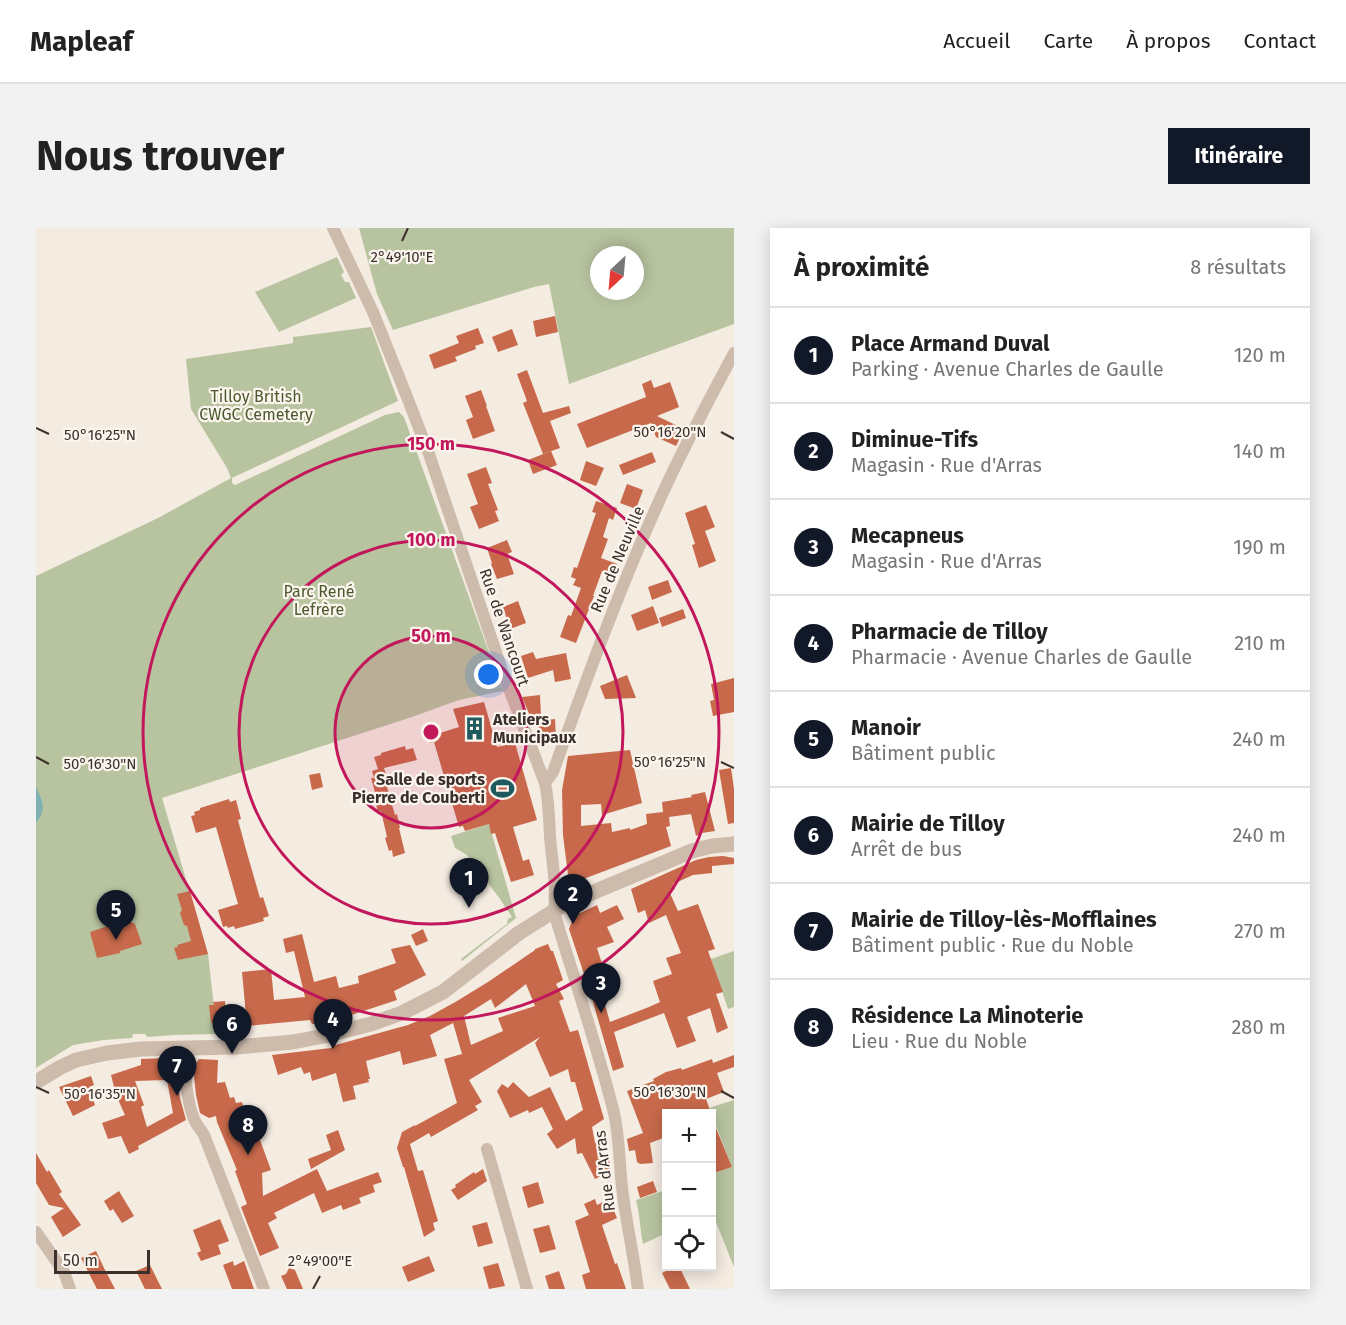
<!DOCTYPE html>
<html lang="fr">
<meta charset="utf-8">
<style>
:root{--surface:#fff;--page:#f2f2f2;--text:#222;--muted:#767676;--line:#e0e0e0;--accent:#111827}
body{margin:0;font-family:"Fira Sans",sans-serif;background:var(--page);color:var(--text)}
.controls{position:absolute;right:18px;bottom:18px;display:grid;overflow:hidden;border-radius:0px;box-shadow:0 3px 15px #0003}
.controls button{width:54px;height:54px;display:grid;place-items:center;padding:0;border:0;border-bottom:2px solid var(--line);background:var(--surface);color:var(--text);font:30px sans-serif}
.compass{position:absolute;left:554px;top:18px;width:54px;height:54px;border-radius:50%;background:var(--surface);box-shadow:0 3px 15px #0003;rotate:206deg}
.scale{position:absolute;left:18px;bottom:15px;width:96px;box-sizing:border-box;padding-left:6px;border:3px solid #3b302b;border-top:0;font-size:16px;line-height:21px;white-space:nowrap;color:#3b302b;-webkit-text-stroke:4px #fbf5ee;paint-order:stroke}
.you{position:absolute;left:453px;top:447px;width:21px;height:21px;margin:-15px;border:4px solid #fff;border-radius:50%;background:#1a73e8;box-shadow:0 0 0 9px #1a73e833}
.badge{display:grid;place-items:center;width:39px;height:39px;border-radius:50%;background:var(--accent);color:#fff;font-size:20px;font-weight:700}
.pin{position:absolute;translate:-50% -50px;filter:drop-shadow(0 2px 3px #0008)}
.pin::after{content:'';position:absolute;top:32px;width:21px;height:18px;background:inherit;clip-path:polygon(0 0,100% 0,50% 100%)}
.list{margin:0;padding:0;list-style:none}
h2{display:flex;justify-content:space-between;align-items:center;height:78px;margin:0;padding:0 24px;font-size:26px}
h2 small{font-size:20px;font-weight:400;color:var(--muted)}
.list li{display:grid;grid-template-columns:39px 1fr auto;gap:18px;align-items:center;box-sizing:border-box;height:96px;padding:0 24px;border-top:2px solid var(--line)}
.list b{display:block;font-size:22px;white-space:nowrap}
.list p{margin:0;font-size:20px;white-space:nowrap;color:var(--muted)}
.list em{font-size:20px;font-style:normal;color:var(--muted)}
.icon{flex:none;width:33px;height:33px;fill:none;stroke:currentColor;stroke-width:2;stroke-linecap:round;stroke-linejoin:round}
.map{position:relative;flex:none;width:698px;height:1061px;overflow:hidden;border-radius:0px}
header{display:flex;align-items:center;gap:36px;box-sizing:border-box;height:84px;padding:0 30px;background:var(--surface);border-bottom:2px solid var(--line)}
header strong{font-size:28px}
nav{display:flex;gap:33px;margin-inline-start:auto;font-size:21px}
.intro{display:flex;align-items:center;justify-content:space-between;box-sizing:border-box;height:144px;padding:0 36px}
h1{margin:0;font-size:42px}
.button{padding:15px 27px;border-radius:0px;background:var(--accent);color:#fff;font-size:21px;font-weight:700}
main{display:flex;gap:36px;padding:0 36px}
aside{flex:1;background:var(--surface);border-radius:0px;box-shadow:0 3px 15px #0003}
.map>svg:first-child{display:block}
</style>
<header>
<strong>Mapleaf</strong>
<nav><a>Accueil</a><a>Carte</a><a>À propos</a><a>Contact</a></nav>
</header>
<div class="intro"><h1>Nous trouver</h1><a class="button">Itinéraire</a></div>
<main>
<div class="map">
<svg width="698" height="1061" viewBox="0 0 698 1061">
<rect width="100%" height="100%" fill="#f4ebe1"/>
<!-- green -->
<g fill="#b8c4a0" fill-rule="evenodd">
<path d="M323,0H698V96L533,156L513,56L498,59L357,102L341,66ZM563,27H599V63H563Z"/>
<polygon points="301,29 308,44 305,47 309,54 313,54 320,70 243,104 219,64"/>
<polygon points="335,99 362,173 196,250 196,255 199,257 349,187 363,184 368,189 467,463 423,472 376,489 126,570 172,726 181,806 138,807 111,809 109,806 97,806 96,810 68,812 37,817 0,840 0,348 122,290 195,250 191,240 155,181 150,131 252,116 257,115 257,109"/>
<polygon points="453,596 480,690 426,733 425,731 471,696 472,691 476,689 464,671 431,627 419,620 415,608"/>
<polygon points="698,723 698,779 692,781 675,731"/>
<polygon points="698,872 698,1039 678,989 676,990 676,946 696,939 673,880"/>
<path d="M630,962V1005L607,1016C604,1001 604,987 600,972Z"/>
</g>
<!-- water -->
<path fill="#7fb0b2" d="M0,559C7,574 11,581 0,595Z"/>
<!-- building -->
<g fill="#c8694b" fill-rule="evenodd">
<polygon points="519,88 522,104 500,109 497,93"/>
<polygon points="442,100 448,115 439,118 440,121 419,129 421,133 398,141 393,127 423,115 420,108"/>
<polygon points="476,101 482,117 462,124 456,109"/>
<polygon points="491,142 507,185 533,178 535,185 514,193 524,220 507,226 487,175 491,173 481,146"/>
<polygon points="615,152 618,160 634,154 643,179 621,188 648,201 640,218 620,209 615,195 551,220 541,196 610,169 606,156"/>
<polygon points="445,162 451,178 450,178 459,203 437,211 430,192 437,189 429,168"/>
<polygon points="515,223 521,237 497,246 492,232"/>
<polygon points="616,224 620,234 587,247 583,237"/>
<polygon points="550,233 568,240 560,258 544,252"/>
<polygon points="450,239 456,255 452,256 462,282 459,283 463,293 443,301 434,279 442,276 431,246"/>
<polygon points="591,256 607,262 600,281 584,275"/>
<polygon points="560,273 581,280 577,292 573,290 567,309 572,311 565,330 581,336 577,347 566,343 557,368 558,368 540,415 524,409 532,387 535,388 545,360 537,357 540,351 535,349 538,339 541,340 560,285 556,284"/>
<polygon points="670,277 679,299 669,303 680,333 663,340 656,317 659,316 649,285"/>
<polygon points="471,312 476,324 471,326 478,346 461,351 455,336 456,335 451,320"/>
<polygon points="632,352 636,364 616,372 612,359"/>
<polygon points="482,373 490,395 474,401 467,379"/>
<polygon points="617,378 623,395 601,403 595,387"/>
<polygon points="647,381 650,390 626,399 623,390"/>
<polygon points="497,424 500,431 530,425 535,451 519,454 517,442 492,450 485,428"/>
<polygon points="591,447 600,470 569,471 564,458"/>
<polygon points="698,450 698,484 677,488 674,473 678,472 675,456"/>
<polygon points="504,467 505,488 494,488 486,469"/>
<polygon points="448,474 461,519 479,515 501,592 477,599 487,633 493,631 498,647 475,654 459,605 455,606 453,596 429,603 427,598 423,599 398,514 394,515 390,501 402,498 404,505 423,499 417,481"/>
<polygon points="519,491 520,511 504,513 502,493"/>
<polygon points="369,518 370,522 377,520 381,532 348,540 352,553 350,554 351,559 359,587 361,586 364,600 363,600 369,625 357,629 356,622 353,623 349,610 351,609 345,583 342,584 339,572 341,571 335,550 338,550 336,543 342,541 338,529 345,527 345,525"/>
<polygon points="594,522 606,575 566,587 565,576 545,577 545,598 575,595 576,604 594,600 594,602 611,596 610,586 627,584 626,574 656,569 655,567 669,564 679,603 666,605 660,608 655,586 633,589 634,598 630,599 635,618 542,653 532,647 527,607 526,562 532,528"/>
<polygon points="695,540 698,561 698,595 692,596 683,542"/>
<polygon points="284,545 287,559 276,562 273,547"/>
<polygon points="193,571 194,574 200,572 205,591 202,592 209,618 224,670 227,669 233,688 227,690 228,693 199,701 198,698 192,700 191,698 187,699 182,682 202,676 180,599 160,605 155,588 159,587 158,584 164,582 164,580"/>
<polygon points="687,628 698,630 698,636 676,638 676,645 657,647 637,656 639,661 633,663 642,683 662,676 679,721 672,723 687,764 680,766 692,800 681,805 674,780 651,789 660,813 641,820 628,785 578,804 588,839 577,843 554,764 533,701 538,688 561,677 564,685 581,677 588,691 571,699 578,714 561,720 575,764 566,767 574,794 613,779 624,774 617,753 636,746 630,730 645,725 630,687 613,695 609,682 602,685 595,661 660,632 673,629"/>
<polygon points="154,663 172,726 142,732 138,720 142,719 141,717 155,713 151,698 148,697 144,685 146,682 141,666"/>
<polygon points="89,694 89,695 95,694 99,696 106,716 84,723 84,725 61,730 54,704 75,697"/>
<polygon points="387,701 392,713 380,718 375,707"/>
<polygon points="266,706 278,754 300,748 303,760 323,755 322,748 360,735 355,721 374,717 390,747 358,763 361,772 291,795 276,796 274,792 211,798 206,744 235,741 238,772 269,769 258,723 250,725 247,711"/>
<path d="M512,716L515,723H517L527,752L520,756L528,771L523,773L534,804L542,802L568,891L556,899L559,915L565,914L568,931L573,929L575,943L559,951L546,925L541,926L539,910L521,921L511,906L517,901L506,879L493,885L492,882L474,890L461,863L466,856L472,860L477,854L493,869L514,859L530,893L547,882L539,854H535L532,841L514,849L499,815L504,809L433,852L446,874L439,878L442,882L395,909L393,905L374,916L382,943L387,942L402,993L397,995L399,1002L388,1009L368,939H367L361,920L366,904L379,897V898L421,875L408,831L426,826L417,795L394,807L401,828L367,837L364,823L330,833L334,851H332L333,854L317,858L320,871L307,874L300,845L276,853L274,844L268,846L265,839L242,847L236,827L295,820L296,818L372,797L394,788L421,773L452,754L499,722V721ZM490,756L499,778L462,790L467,803L435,817L428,788L455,771L459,780Z"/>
<polygon points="189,773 190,794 175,795 173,777 178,777 177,774"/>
<polygon points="698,827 698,839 681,845 688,864 670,871 675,885 630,885 630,909 614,915 617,935 604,936 601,934 599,922 593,923 591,911 607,905 591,863 618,853 617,851 630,844 645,840 646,842 676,831 677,835"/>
<path d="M131,830L140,838L144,870L150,892L102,918L103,921L93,926L85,908L72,911L66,895L89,887L80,867L75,847L105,837V831ZM131,852L137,885L111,899L105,879L108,877L99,853Z"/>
<polygon points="163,831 182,832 181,855 189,854 194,870 198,869 200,875 206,874 214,902 220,901 235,942 226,945 227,968 281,941 291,963 342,944 346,954 337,957 339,964 323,970 325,975 307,982 305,977 286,985 278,965 238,985 241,990 232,995 243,1020 224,1028 205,979 211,976 199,943 201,942 181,894 180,888 173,890 164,885 160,867 157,839"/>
<polygon points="55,848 58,857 53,859 59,877 37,888 23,859"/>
<polygon points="675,888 696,939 675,946 675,931 677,930 675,924"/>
<polygon points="302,902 309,922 275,941 272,931 295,922 290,907"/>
<polygon points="0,925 11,944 13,942 26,964 23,966 45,997 27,1009 15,989 28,980 13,977 0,955"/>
<polygon points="447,941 451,953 422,972 415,962 420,959 419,957 438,944 439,946"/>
<polygon points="617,953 621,964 604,970 601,959"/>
<polygon points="502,954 508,975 492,980 486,959"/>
<polygon points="83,963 98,988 86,995 77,981 74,983 68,973"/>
<polygon points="559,971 561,977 573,971 581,990 566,997 579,1036 581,1035 590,1061 550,1061 546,1047 554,1044 539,993 553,987 548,976"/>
<polygon points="184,991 193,1013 182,1017 185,1026 165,1033 161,1025 165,1023 157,1002"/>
<polygon points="451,994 457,1015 442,1019 436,998"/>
<polygon points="513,997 520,1021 504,1025 497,1001"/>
<polygon points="60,1023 67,1038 79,1061 61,1061 45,1030"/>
<polygon points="393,1028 399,1043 372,1054 366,1039"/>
<polygon points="197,1033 198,1038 208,1033 218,1061 196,1061 187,1037"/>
<polygon points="462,1035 469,1058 453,1061 447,1039"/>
<polygon points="114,1037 126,1061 109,1061 100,1043"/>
<polygon points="640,1038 643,1038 654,1061 634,1061 626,1045"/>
<polygon points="253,1040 259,1042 267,1061 251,1061 245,1048 250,1046"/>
<polygon points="523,1043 529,1061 513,1061 509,1048"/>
</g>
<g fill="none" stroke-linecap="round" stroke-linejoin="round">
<!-- minor -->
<g stroke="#cdbbac" stroke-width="12">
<path d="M297,0L337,84L373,174L393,226L467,445L509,555C513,573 513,590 514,608C516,635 521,656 518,684C538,751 561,817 578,885C584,912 583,939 587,967C591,998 598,1029 602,1061"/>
<path d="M509,555L517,544C549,455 581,367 620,280C643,227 671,176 698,125"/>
<path d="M147,820C149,841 150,877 160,895C162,899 166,903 168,907L228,1061"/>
<polyline points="451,921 491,1061"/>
<polyline points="0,1004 28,1044 34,1061"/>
</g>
<!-- tertiary -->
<polyline stroke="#cdbbac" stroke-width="15" points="0,854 23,840 40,832 71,825 105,821 200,819 257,814 288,808 335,796 366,785 407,764 483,705 529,676 656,623 676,618 698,616"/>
</g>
<!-- ticks -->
<path fill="none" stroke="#3b302b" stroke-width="2" d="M366,13L372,0M0,200L13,206M685,204L698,211M0,529L13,536M685,534L698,540M0,859L13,865M685,863L698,870M277,1061L284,1048"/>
<!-- distance rings -->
<circle cx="395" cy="504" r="96" fill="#c2185b" fill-opacity=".12"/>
<g fill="none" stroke="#c2185b" stroke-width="3">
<circle cx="395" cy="504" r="96"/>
<circle cx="395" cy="504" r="192"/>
<circle cx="395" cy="504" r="288"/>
</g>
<!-- icons -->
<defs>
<symbol id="building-bare" viewBox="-9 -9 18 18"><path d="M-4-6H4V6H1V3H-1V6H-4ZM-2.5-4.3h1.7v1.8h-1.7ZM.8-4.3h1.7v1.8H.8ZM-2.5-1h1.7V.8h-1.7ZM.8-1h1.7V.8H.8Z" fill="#1f5a5e" stroke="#fbf5ee" stroke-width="2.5" paint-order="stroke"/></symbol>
<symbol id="stadium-bare" viewBox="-9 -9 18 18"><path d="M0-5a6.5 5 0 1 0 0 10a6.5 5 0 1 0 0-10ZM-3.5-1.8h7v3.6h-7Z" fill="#1f5a5e" stroke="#fbf5ee" stroke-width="2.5" paint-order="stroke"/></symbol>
</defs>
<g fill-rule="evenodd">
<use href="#building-bare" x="422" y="484" width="33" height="33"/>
<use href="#stadium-bare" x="450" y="544" width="33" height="33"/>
</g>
<g text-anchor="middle" stroke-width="4.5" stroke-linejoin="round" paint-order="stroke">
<!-- park labels -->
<g font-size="16" fill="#4a5a2e" stroke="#fbf5ee">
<text x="220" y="174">Tilloy British<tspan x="220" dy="18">CWGC Cemetery</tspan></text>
<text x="283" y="369">Parc René<tspan x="283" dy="18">Lefrère</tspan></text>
</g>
<!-- street labels -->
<g font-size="16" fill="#3b302b" stroke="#fbf5ee">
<text transform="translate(581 331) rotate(-67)" y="6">Rue de Neuville</text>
<text transform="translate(469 399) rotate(71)" y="6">Rue de Wancourt</text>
<text transform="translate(568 943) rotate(-97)" y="6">Rue d'Arras</text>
</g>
<!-- poi labels -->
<g font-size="16" font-weight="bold" fill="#3b302b" stroke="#fbf5ee" text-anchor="start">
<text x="457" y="497">Ateliers<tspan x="457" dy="18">Municipaux</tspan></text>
<text x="449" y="557" text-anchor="end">Salle de sports<tspan x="449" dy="18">Pierre de Couberti</tspan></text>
</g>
</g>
<g font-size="15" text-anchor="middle" fill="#3b302b" stroke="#fbf5ee" stroke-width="4.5" stroke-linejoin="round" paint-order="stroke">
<text x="366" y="34">2°49'10"E</text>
<text x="634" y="209">50°16'20"N</text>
<text x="64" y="212">50°16'25"N</text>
<text x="634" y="539">50°16'25"N</text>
<text x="64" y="541">50°16'30"N</text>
<text x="634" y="869">50°16'30"N</text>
<text x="64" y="871">50°16'35"N</text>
<text x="284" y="1038">2°49'00"E</text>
</g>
<circle cx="395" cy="504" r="9" fill="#c2185b" stroke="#fbf5ee" stroke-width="3"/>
<g font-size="18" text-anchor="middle" font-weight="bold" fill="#c2185b" stroke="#fbf5ee" stroke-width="4.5" stroke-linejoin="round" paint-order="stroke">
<text x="395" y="222">150 m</text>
<text x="395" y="318">100 m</text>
<text x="395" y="414">50 m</text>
</g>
</svg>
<div class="controls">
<button>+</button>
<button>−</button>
<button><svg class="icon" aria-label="locate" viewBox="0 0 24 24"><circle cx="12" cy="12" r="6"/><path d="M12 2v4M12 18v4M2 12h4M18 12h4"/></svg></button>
</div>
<svg class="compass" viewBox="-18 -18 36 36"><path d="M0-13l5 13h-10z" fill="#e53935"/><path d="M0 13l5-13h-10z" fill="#767676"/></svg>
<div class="scale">50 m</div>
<div class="you"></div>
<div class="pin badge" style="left:433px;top:680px">1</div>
<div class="pin badge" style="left:537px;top:696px">2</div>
<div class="pin badge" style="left:565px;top:785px">3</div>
<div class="pin badge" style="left:297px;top:821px">4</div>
<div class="pin badge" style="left:80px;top:712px">5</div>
<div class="pin badge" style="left:196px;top:826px">6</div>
<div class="pin badge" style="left:141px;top:868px">7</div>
<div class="pin badge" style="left:212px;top:927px">8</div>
</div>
<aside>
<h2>À proximité<small>8 résultats</small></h2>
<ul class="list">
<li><span class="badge">1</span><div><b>Place Armand Duval</b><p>Parking · Avenue Charles de Gaulle</p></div><em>120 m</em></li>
<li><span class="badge">2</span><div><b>Diminue-Tifs</b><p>Magasin · Rue d'Arras</p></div><em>140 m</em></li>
<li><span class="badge">3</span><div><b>Mecapneus</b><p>Magasin · Rue d'Arras</p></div><em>190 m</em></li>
<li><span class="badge">4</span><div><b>Pharmacie de Tilloy</b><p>Pharmacie · Avenue Charles de Gaulle</p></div><em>210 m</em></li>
<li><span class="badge">5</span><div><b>Manoir</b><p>Bâtiment public</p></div><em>240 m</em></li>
<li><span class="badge">6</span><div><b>Mairie de Tilloy</b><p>Arrêt de bus</p></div><em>240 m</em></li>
<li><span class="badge">7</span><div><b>Mairie de Tilloy-lès-Mofflaines</b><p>Bâtiment public · Rue du Noble</p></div><em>270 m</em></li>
<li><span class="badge">8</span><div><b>Résidence La Minoterie</b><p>Lieu · Rue du Noble</p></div><em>280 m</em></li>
</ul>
</aside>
</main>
